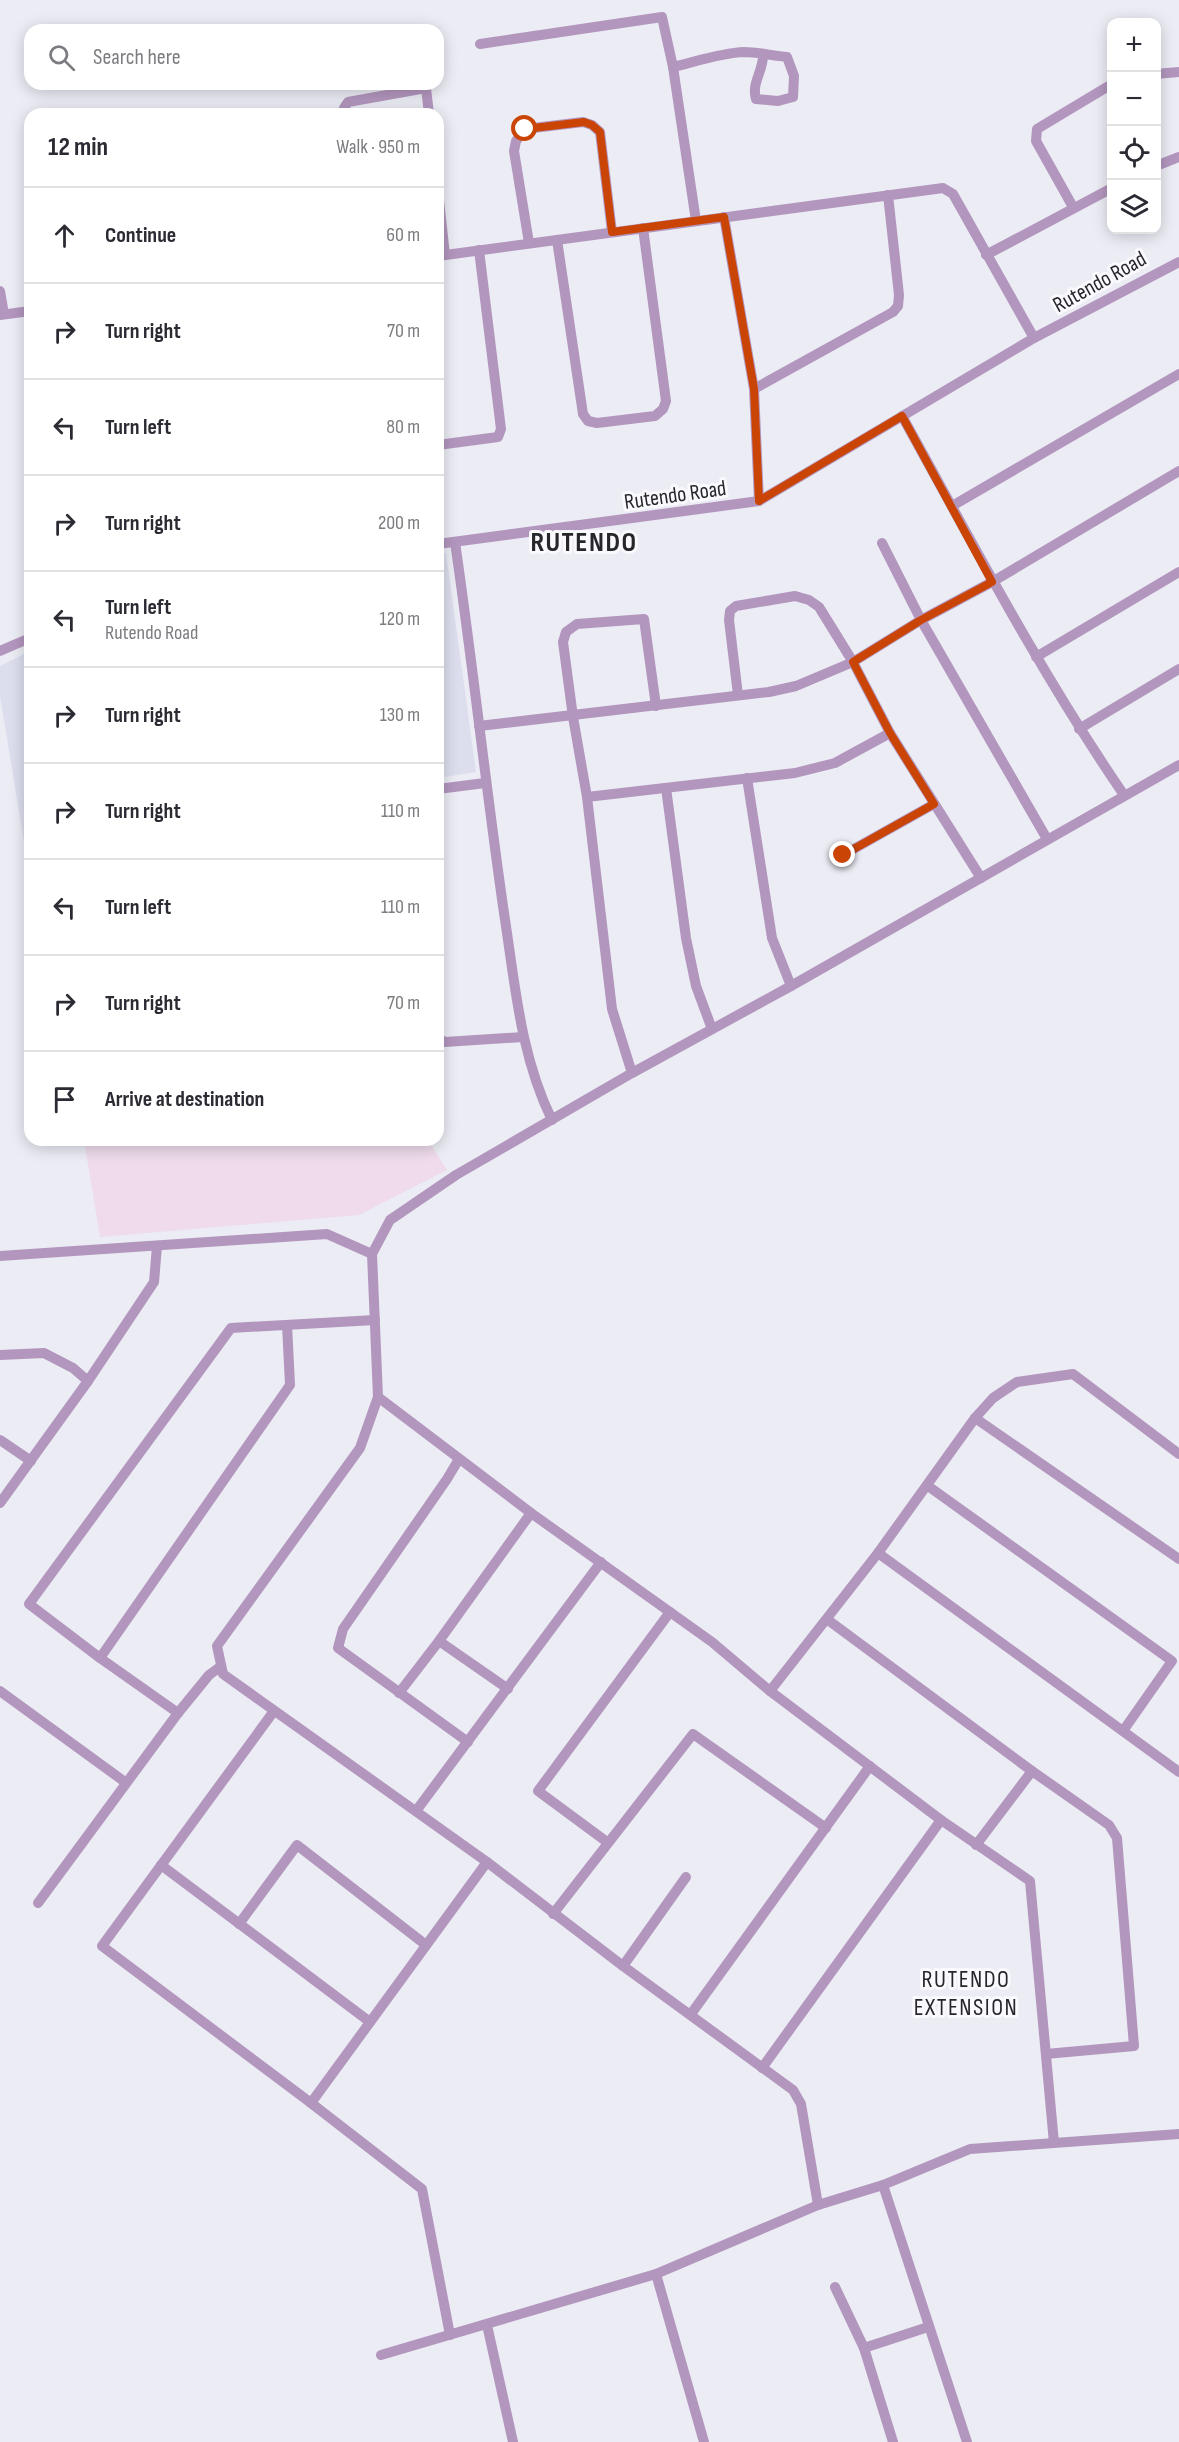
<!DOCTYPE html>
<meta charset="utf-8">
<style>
:root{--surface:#fff;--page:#f7f7f7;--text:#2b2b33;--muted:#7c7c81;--line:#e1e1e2}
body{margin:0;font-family:"Sofia Sans Condensed",sans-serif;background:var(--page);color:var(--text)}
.controls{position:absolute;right:18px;top:18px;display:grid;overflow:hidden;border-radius:12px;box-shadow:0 3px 15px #0003}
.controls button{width:54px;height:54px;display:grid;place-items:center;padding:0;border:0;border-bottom:2px solid var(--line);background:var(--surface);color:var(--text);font:30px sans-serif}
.stop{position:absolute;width:18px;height:18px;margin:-14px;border:4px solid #ca4406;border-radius:50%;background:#fff}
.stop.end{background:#ca4406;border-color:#fff;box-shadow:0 2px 6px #0008}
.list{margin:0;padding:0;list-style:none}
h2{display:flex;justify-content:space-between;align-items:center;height:78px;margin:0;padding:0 24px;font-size:26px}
h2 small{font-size:20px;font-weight:400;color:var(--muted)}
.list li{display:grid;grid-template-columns:39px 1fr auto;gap:18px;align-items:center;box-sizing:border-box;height:96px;padding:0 24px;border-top:2px solid var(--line)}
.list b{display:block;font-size:22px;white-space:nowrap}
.list p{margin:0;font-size:20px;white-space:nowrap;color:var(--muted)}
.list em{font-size:20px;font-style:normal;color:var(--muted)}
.icon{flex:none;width:33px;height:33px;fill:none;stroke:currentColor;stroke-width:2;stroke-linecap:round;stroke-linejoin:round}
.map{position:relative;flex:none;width:1179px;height:2442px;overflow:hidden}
.search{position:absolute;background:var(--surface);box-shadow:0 3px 15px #0003;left:24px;top:24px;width:420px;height:66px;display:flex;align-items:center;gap:15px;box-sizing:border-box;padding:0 21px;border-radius:18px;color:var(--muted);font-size:22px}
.panel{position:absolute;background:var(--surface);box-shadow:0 3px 15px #0003;left:24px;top:108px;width:420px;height:1038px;border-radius:18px}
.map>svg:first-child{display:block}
</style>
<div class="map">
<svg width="1179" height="2442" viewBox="0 0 1179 2442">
<rect width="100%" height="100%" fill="#ebecf4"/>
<!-- built -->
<g fill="#dcdeee">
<polygon points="446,553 476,772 438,778 438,554"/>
<polygon points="30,651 30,872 29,872 0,696 0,666"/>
</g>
<!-- education -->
<polygon fill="#efdbeb" points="84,1140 428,1140 447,1170 359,1215 100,1237"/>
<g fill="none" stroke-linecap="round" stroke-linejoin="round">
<!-- minor -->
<g stroke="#b396be" stroke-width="10">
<polyline points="480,44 662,17 673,67 696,221"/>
<path d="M673,67C695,62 720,53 744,52C758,52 773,56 787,57L794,76L793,97L778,101L756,99C751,83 764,70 763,54"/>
<polyline points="1156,74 1179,72"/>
<polyline points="343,114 344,108 348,102 426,88 429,114"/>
<polyline points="1156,166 1179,157"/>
<polyline points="438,191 445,255"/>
<polyline points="1073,207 1036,141 1037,129 1112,84"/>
<polyline points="724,217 754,389 893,312 898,306 899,295 888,195"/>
<polyline points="557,240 583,414 588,421 597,423 655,416 663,409 666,401 643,228"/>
<polyline points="529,243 514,151 516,141 525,129 583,122 592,125 600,132 612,232"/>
<polyline points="986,255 1112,188"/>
<polyline points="438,256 943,188 953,194 1034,338"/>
<polyline points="0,291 4,314"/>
<polyline points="0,315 30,311"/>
<polyline points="754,389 759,501"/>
<path d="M902,416C973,544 1041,674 1124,795"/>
<polyline points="438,445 498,437 501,429 479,250"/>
<polyline points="952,506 1179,374"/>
<path d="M455,542C473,666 486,789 504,913C515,983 520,1055 552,1120"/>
<polyline points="882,543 921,620 1047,839"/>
<polyline points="438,544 759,501 1034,338 1179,262"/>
<polyline points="0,651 30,638"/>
<polyline points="1036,657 1179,572"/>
<polyline points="738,695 729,620 730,611 736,606 795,596 809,600 819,607 853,662 890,733 981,878"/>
<polyline points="479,726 769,692 796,686 853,662 921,620 992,582 1179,471"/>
<polyline points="1079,729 1179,669"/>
<polyline points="747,778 772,938 791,986"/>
<polyline points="666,788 686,938 696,986 712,1029"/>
<polyline points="438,789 485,783"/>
<polyline points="587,797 795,773 835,763 890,733"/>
<polyline points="843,855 934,804"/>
<polyline points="438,1038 445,1042 523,1037"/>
<polyline points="632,1073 612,1009 587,797 573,717 563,642 566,632 577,624 644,619 656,706"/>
<polyline points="0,1256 327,1234 372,1254"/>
<polyline points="0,1355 44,1353 73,1368 88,1381"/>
<polyline points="378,1397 531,1513 712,1642 770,1691 941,1820 1030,1881 1054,2143"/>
<polyline points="975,1418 1179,1559"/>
<polyline points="0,1440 31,1461"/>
<polyline points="459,1459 447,1479 343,1629 338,1648 468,1742"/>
<polyline points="928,1486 1172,1661 1123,1731"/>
<polyline points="0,1503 88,1381 154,1282 157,1246"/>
<polyline points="878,1553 1179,1772"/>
<polyline points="828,1620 1032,1771 1109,1825 1117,1838 1134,2046 1046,2054"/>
<polyline points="439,1641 508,1689"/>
<polyline points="100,1658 290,1385 287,1325"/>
<polyline points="0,1691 125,1782"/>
<polyline points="770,1691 878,1553 975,1418 993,1398 1017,1382 1073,1374 1179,1454"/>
<polyline points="399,1693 439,1641 531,1513"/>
<polyline points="274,1711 102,1946 311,2103 487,1862"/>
<polyline points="178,1713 100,1658 29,1604 231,1328 375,1320"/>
<polyline points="416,1811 601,1562"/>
<polyline points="607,1842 538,1791 670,1612"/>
<polyline points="976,1845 1032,1771"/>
<polyline points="161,1865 370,2022"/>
<polyline points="38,1903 178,1713 209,1675 220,1667"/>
<polyline points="553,1914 693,1734 826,1828"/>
<polyline points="239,1924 297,1845 426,1945"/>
<polyline points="623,1966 686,1877"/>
<polyline points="691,2014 870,1766"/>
<polyline points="762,2068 941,1820"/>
<polyline points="311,2103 422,2189 450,2335"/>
<polyline points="883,2185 967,2442"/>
<polyline points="818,2205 801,2104 793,2090 623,1966 487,1862 223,1674 217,1646 360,1448 378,1397 372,1254 390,1220 456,1175 632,1073 791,986 1179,765"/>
<polyline points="656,2274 704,2442"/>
<polyline points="835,2287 864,2348 893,2442"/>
<polyline points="487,2325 513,2442"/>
<polyline points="864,2348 928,2327"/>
<polyline points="381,2355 656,2274 818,2205 883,2185 970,2149 1179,2134"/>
</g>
</g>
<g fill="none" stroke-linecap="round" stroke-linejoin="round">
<!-- route -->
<polyline stroke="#ca4406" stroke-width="8" points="525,129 584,122 592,125 600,132 612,232 724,217 754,389 759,501 902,416 992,582 921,620 853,662 890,733 934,804 843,855"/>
</g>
<g text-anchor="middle" stroke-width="6" stroke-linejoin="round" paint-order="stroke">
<!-- street labels -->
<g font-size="22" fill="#26272a" stroke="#f9f9fe">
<text transform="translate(1099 281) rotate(-29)" y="8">Rutendo Road</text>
<text transform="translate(675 494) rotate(-8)" y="8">Rutendo Road</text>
</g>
<!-- neighbourhood labels -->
<g font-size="24" letter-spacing="1.5" fill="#26272a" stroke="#f9f9fe">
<text x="966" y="1987">RUTENDO<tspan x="966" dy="28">EXTENSION</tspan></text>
</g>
<!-- district labels -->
<g font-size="28" font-weight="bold" letter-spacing="1.5" fill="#26272a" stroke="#f9f9fe">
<text x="584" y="551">RUTENDO</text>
</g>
</g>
</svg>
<div class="controls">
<button>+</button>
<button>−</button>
<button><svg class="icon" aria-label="locate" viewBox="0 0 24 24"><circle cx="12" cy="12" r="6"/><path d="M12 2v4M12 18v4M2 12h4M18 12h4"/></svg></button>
<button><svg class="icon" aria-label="layers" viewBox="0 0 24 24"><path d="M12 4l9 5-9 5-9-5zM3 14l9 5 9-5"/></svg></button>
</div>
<div class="stop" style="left:525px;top:129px"></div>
<div class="stop end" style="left:843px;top:855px"></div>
<div class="search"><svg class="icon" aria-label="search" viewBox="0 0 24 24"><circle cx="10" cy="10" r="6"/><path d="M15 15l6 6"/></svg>Search here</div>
<section class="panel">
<h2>12 min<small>Walk · 950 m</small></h2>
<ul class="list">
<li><svg class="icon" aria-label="ahead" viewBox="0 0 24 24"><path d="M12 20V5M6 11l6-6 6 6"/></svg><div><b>Continue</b></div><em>60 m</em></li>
<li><svg class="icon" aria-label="right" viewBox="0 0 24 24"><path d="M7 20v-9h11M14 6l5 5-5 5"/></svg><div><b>Turn right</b></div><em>70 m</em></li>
<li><svg class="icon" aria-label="left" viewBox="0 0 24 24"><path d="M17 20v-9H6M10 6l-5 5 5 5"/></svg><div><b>Turn left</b></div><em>80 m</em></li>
<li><svg class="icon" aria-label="right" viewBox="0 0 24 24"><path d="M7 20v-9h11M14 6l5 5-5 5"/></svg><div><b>Turn right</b></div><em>200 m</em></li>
<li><svg class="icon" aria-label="left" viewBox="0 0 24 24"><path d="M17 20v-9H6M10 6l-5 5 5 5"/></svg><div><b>Turn left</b><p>Rutendo Road</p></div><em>120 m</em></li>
<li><svg class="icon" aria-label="right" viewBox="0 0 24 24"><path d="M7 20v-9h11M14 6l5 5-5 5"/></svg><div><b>Turn right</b></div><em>130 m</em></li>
<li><svg class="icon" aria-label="right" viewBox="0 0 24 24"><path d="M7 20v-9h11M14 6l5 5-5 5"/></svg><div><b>Turn right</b></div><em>110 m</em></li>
<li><svg class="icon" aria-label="left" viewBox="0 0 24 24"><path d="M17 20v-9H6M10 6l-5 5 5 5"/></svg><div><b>Turn left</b></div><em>110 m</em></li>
<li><svg class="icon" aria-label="right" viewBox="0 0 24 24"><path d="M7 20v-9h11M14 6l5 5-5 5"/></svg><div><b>Turn right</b></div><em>70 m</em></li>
<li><svg class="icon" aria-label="arrive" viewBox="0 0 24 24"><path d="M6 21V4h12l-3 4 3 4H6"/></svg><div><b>Arrive at destination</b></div></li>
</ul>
</section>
</div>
